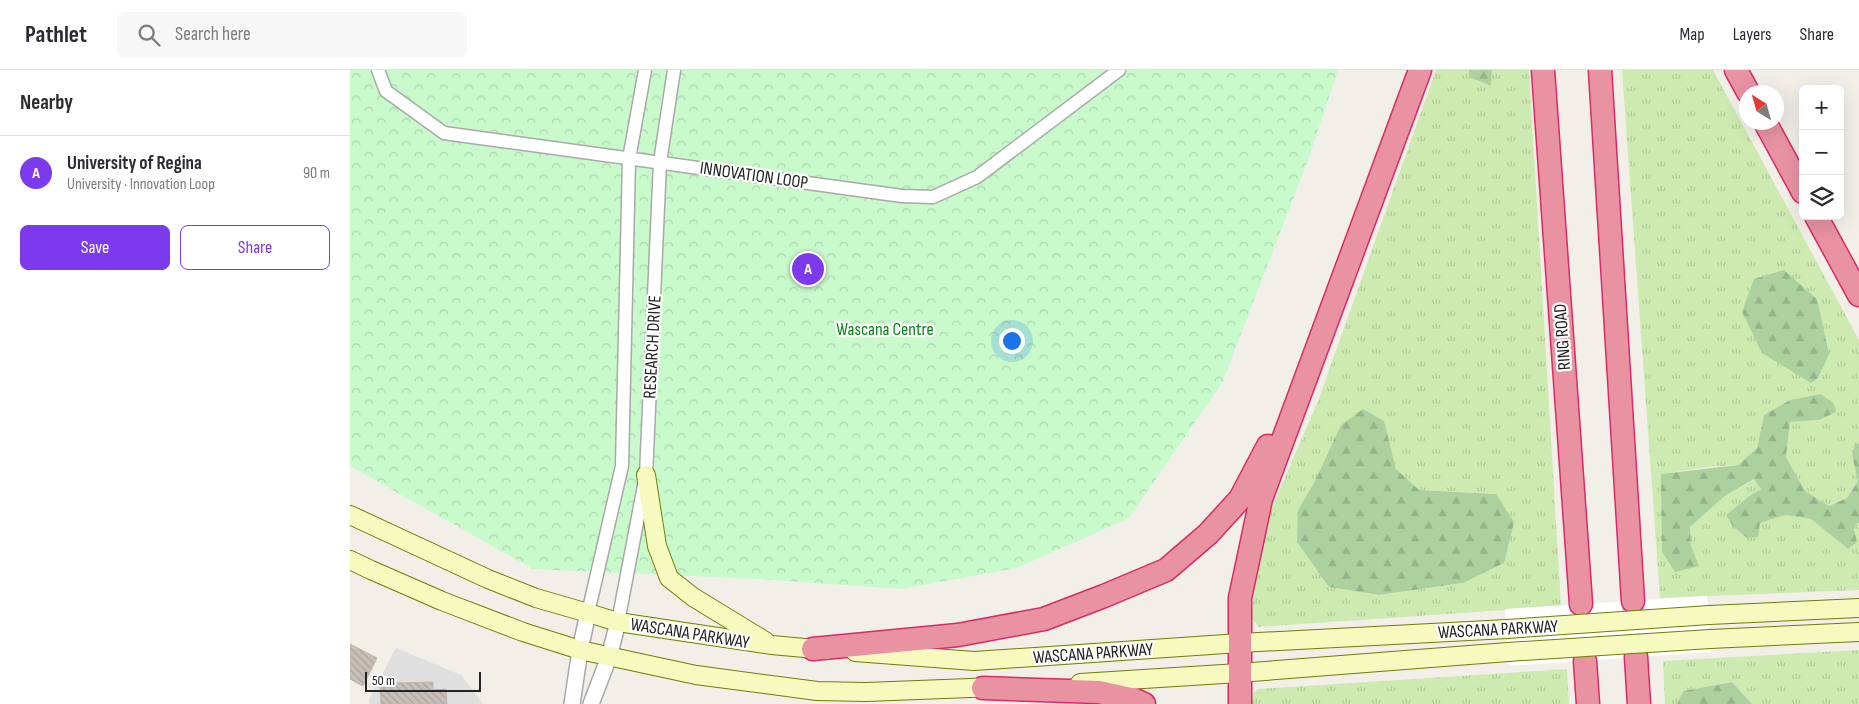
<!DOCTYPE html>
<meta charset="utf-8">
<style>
:root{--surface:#fff;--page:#f7f7f7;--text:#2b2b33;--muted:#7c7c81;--line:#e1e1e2;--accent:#7c3aed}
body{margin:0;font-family:"Sofia Sans Condensed",sans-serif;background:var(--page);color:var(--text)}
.controls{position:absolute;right:15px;top:15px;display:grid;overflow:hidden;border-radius:8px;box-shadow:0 5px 20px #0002}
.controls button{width:45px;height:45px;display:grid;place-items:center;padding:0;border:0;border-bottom:1px solid var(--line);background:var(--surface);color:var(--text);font:25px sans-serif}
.compass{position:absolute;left:1389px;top:15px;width:45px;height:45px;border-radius:50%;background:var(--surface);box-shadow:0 5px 20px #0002;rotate:323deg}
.scale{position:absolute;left:15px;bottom:12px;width:116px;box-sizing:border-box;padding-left:5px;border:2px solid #222;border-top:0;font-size:14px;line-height:18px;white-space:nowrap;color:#222;-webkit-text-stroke:4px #fff;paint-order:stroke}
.you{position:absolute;left:661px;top:270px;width:18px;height:18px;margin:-12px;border:4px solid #fff;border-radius:50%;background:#1a73e8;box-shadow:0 0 0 8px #1a73e833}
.badge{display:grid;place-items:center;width:32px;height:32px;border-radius:50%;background:var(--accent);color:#fff;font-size:16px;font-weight:700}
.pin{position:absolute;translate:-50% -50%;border:2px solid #fff;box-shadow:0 1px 5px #0006}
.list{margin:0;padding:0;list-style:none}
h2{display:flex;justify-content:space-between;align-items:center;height:65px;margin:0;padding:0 20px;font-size:21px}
h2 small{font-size:16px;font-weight:400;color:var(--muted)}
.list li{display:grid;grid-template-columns:32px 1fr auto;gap:15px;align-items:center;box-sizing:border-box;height:75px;padding:0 20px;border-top:1px solid var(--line)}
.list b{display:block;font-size:19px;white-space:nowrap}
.list p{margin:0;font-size:16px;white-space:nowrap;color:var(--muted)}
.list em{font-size:16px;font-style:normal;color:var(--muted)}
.actions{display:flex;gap:10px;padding:15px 20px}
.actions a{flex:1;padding:11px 0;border:1px solid var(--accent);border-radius:8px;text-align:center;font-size:18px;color:var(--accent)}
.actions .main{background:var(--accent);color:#fff}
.icon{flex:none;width:28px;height:28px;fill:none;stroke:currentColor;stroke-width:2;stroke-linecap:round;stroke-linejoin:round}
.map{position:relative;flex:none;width:1509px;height:634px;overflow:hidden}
header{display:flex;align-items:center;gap:30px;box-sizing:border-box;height:70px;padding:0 25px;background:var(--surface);border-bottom:1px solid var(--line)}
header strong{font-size:24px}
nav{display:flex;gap:28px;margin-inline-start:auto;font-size:18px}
.search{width:350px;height:45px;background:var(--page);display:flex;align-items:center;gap:12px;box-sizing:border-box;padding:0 18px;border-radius:8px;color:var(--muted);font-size:19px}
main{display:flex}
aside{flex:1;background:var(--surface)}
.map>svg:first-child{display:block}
</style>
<header>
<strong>Pathlet</strong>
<div class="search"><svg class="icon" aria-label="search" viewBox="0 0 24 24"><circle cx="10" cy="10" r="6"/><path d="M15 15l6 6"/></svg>Search here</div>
<nav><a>Map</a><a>Layers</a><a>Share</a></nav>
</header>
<main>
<aside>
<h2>Nearby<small></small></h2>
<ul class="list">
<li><span class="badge">A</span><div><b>University of Regina</b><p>University · Innovation Loop</p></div><em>90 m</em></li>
</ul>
<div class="actions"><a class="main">Save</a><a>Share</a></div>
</aside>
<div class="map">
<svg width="1509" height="634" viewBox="0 0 1509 634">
<defs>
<pattern id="grass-tufts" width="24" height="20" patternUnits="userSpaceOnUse" patternTransform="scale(1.25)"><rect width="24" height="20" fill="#cdebb0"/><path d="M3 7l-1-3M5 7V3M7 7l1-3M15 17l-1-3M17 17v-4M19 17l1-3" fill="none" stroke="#b0c997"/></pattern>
<pattern id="forest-firs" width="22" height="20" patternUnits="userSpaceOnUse" patternTransform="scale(1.25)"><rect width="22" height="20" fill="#add19e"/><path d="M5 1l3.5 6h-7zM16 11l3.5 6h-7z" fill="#95b388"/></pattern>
<pattern id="park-crowns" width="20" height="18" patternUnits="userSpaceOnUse" patternTransform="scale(1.25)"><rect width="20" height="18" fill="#c8facc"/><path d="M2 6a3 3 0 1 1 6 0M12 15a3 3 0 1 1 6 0" fill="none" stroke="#acd6af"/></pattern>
<pattern id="building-back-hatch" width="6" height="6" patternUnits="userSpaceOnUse" patternTransform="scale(1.25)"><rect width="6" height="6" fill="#c7bfb8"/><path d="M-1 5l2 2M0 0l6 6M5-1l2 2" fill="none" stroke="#aba49e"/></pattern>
</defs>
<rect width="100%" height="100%" fill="#f2efe9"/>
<!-- residential -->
<polygon fill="#e0dfdf" points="46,578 111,605 133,634 19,634 19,629"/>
<!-- grass -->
<g fill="url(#grass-tufts)" fill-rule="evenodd">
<path d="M1086,0H1119L1120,7L1141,16L1142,0H1179L1211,536L909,557L901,548L912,461L968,331ZM1033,351L1046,399L1069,420L1146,424L1113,513L1029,525L979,517L948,440L965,411Z"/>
<polygon points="1272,0 1363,0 1509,270 1509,374 1505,373 1502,385 1508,411 1497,428 1479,436 1455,421 1436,387 1440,352 1470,350 1414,345 1407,378 1388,395 1359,397 1311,404 1349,496 1341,476 1340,457 1375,426 1405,409 1411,419 1399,426 1376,445 1407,467 1410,453 1435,445 1461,449 1498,479 1506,454 1509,453 1509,520 1310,528"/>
<polygon points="1509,580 1509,634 1402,634 1382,612 1333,621 1327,634 1315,634 1313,591"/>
<polygon points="1217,599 1219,634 899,634 899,627 908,619"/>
</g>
<!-- forest -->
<g fill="url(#forest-firs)">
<polygon points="1119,0 1142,0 1141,16 1119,7"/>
<polygon points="1434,200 1467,229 1479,284 1468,308 1461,313 1412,283 1392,242 1404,209"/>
<polygon points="1471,324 1484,334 1486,342 1469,350 1440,352 1436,387 1455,421 1479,436 1497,428 1508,411 1502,385 1505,372 1509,374 1509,453 1506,454 1504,460 1507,472 1498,479 1461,449 1435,445 1410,453 1408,467 1397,468 1382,455 1376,445 1399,426 1411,419 1404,409 1375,426 1340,457 1341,476 1349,496 1325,502 1312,482 1311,404 1388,395 1407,378 1414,345 1440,330"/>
<polygon points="1013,339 1034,351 1046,399 1069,420 1146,424 1164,452 1154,493 1113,513 1029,525 979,517 947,472 948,440 965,411 991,355"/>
<polygon points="1382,612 1402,634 1327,634 1333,621"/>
</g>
<!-- park -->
<polygon fill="url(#park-crowns)" points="0,0 988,0 960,85 872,313 779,448 667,498 551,519 409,509 183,499 0,396"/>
<!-- pier -->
<polygon fill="#fff" points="1357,526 1361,582 1159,596 1155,539"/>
<!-- building -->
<g fill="url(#building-back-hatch)" stroke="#c4b6ab">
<polygon points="0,574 27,588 13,616 0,609"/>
<polygon points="83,612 83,620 96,619 97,634 31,634 30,617 43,617 43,613"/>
</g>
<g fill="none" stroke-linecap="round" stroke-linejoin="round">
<!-- motorway-tunnel -->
<polyline stroke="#c8c6c1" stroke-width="22" stroke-dasharray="22 11" stroke-linecap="butt" points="1283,531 1286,587"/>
<defs>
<g id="minor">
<polyline points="28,0 36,21 94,63 552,126 583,127 627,107 769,0"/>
<polyline points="238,543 272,396 279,89 295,0"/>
<polyline points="268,552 296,405 310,92 324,0"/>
</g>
<g id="tertiary">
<polyline points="222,634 230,580 238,543"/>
<polyline points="241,634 259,587 268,552"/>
</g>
<g id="secondary">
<polyline points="296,405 307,476 319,508 343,527 415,571"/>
<polyline points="0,445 138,509 186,528 238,543 268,552 422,575 476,580"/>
<polyline points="0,490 21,500 92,531 173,562 230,580 346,605 467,621 516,622 646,617"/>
<polyline points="1359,545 1509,538"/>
<polyline points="1360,569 1509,562"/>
<polyline points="505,582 624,591 890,573 1157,559"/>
<polyline points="730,613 889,603 1158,582"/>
</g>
<g id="motorway">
<polyline points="1193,0 1231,534"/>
<polyline points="1250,0 1283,531"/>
<polyline points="1386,0 1398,22"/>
<polyline points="1415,52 1453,122"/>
<polyline points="1466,146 1509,225"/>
<polyline points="463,579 608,565 694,549 754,526 816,500 858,464 890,429 918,376"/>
<polyline points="1286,587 1289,634"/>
<polyline points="1235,591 1238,634"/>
<polyline points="633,618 749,622 785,630 794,634"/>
<polyline points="890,634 890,528 911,429 1070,0"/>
</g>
</defs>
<!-- minor casing -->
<use href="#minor" stroke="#a9a9a9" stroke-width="15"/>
<!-- tertiary casing -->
<use href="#tertiary" stroke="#a9a9a9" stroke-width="18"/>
<!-- secondary casing -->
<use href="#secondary" stroke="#707d05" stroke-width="20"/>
<!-- motorway casing -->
<use href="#motorway" stroke="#dc2a67" stroke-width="25"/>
<!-- minor -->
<use href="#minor" stroke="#fff" stroke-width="12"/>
<!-- tertiary -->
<use href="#tertiary" stroke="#fff" stroke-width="15"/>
<!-- secondary -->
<use href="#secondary" stroke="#f7fabf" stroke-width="18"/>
<!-- motorway -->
<use href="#motorway" stroke="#e892a2" stroke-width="22"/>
<defs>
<g id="secondary-bridge">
<polyline points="1157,559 1359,545"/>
<polyline points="1158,582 1360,569"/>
</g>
</defs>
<!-- secondary-bridge casing -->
<use href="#secondary-bridge" stroke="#707d05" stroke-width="20" stroke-linecap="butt"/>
<!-- secondary-bridge -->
<use href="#secondary-bridge" stroke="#f7fabf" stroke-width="18"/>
</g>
<g text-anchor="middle" stroke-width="4.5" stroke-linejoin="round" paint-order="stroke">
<!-- street labels -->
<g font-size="18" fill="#222" stroke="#fff">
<text transform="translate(404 105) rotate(8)" y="6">INNOVATION LOOP</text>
<text transform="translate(1212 267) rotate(-94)" y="6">RING ROAD</text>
<text transform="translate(302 277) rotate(-87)" y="6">RESEARCH DRIVE</text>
<text transform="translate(1148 559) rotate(-3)" y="6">WASCANA PARKWAY</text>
<text transform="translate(340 563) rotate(9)" y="6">WASCANA PARKWAY</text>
<text transform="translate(743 583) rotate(-4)" y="6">WASCANA PARKWAY</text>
</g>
<!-- park labels -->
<g font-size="18" fill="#0c8416" stroke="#fff">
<text x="535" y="265">Wascana Centre</text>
</g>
</g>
</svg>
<div class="controls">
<button>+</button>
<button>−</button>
<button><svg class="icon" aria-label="layers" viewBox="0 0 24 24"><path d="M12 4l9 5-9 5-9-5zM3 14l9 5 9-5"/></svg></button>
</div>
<svg class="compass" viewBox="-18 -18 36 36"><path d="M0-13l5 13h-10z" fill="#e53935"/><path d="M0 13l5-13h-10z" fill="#7c7c81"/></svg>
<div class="scale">50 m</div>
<div class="you"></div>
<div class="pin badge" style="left:458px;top:199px">A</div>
</div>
</main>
